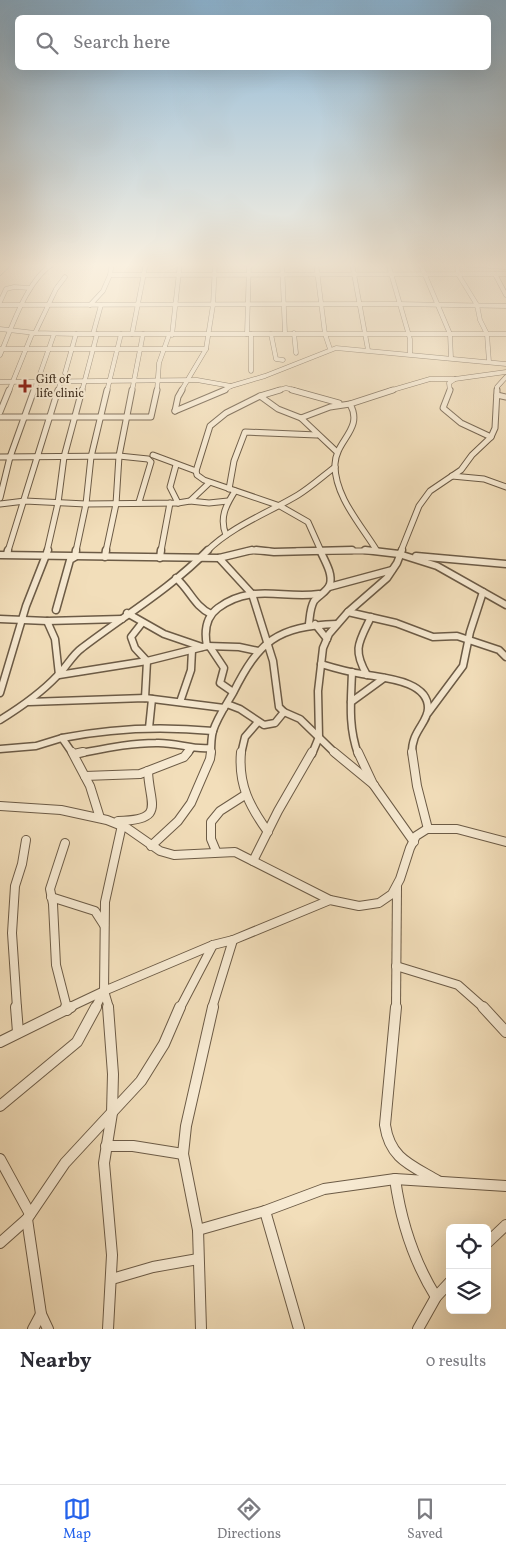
<!DOCTYPE html>
<style>
:root{--surface:#fff;--page:#f2f2f3;--text:#2b2b33;--muted:#7c7c81;--line:#e1e1e2;--accent:#2563eb}
body{margin:0;font-family:Vollkorn,serif;background:var(--page);color:var(--text)}
.controls{position:absolute;right:15px;bottom:15px;display:grid;overflow:hidden;border-radius:8px;box-shadow:0 5px 20px #0002}
.controls button{width:45px;height:45px;display:grid;place-items:center;padding:0;border:0;border-bottom:1px solid var(--line);background:var(--surface);color:var(--text);font:25px sans-serif}
.list{margin:0;padding:0;list-style:none}
h2{display:flex;justify-content:space-between;align-items:center;height:65px;margin:0;padding:0 20px;font-size:21px}
h2 small{font-size:16px;font-weight:400;color:var(--muted)}
.icon{flex:none;width:28px;height:28px;fill:none;stroke:currentColor;stroke-width:2;stroke-linecap:round;stroke-linejoin:round}
.map{position:relative;flex:none;width:506px;height:1329px;overflow:hidden}
.search{position:absolute;background:var(--surface);box-shadow:0 5px 20px #0002;left:15px;right:15px;top:15px;height:55px;display:flex;align-items:center;gap:12px;box-sizing:border-box;padding:0 18px;border-radius:8px;color:var(--muted);font-size:19px}
.sheet{height:155px;background:var(--surface)}
nav{display:flex;justify-content:space-around;align-items:center;box-sizing:border-box;height:70px;border-top:1px solid var(--line);background:var(--surface);font-size:14px;color:var(--muted)}
nav a{display:grid;justify-items:center;gap:2px}
nav .on{color:var(--accent)}
.map>svg:first-child{display:block}
</style>
<div class="map">
<svg width="506" height="1329" viewBox="0 0 506 1329">
<rect width="100%" height="100%" fill="#f2deba"/>
<filter id="stains"><feTurbulence type="fractalNoise" baseFrequency=".004" numOctaves="4"/><feColorMatrix values="0 0 0 0 .2 0 0 0 0 .09 0 0 0 0 .02 0 0 0 .5 -.17"/></filter>
<radialGradient id="worn" r=".72"><stop offset=".6" stop-color="#630" stop-opacity="0"/><stop offset="1" stop-color="#630" stop-opacity=".3"/></radialGradient>
<g fill="none" stroke-linecap="round" stroke-linejoin="round">
<!-- stream -->
<polyline stroke="#7a827d" stroke-width="1" points="0,276 14,263"/>
<defs>
<g id="minor-far4">
<polyline points="112,263 110,275 506,274"/>
<polyline points="282,263 285,333"/>
<polyline points="316,263 325,334 330,349"/>
<polyline points="352,263 368,350"/>
<polyline points="388,263 410,339 410,354"/>
<polyline points="420,263 450,334 451,358"/>
<polyline points="441,263 506,267"/>
<polyline points="457,265 458,274 477,305 480,320 487,334 489,362"/>
<polyline points="495,274 506,295"/>
<polyline points="0,302 6,289 14,287 30,288"/>
<polyline points="0,305 398,304 506,306"/>
<polyline points="90,305 103,291 110,275"/>
<polyline points="0,329 35,333 76,334 506,334"/>
<polyline points="294,333 296,353"/>
<polyline points="93,334 101,305"/>
<polyline points="132,334 146,263"/>
<polyline points="247,334 249,263"/>
<polyline points="251,334 251,371"/>
<polyline points="271,334 276,359 283,360"/>
<polyline points="172,335 180,263"/>
<polyline points="0,349 206,349"/>
<path d="M0,355C12,327 27,279 54,263"/>
<polyline points="65,373 76,334"/>
<polyline points="0,382 197,380 231,386"/>
<polyline points="9,391 32,334 35,333 56,289 65,277"/>
<polyline points="34,391 54,334"/>
<polyline points="58,391 61,381"/>
<polyline points="82,391 97,334"/>
<polyline points="107,391 121,334"/>
<polyline points="132,391 143,334"/>
<polyline points="157,391 159,363 169,335"/>
<polyline points="181,391 206,349 213,305 215,263"/>
<polyline points="223,391 231,386 265,376 336,348 506,364"/>
<polyline points="276,391 286,388 297,391"/>
<polyline points="389,391 430,379 455,379 506,372"/>
<polyline points="450,391 449,383 455,379"/>
<polyline points="497,391 497,387 506,377"/>
</g>
<g id="minor-far3">
<polyline points="292,390 339,403"/>
<polyline points="450,390 443,408 461,423 491,437"/>
<polyline points="497,395 506,397"/>
<polyline points="260,396 280,390"/>
<polyline points="175,411 225,390"/>
<polyline points="175,411 178,397 182,390"/>
<polyline points="0,412 9,390"/>
<polyline points="0,417 151,417 157,390"/>
<polyline points="301,418 337,452"/>
<polyline points="153,455 196,471"/>
<polyline points="0,457 119,456 148,459 151,462 139,502"/>
<polyline points="176,465 170,487 178,503"/>
<polyline points="452,476 484,479 506,487"/>
<polyline points="229,489 234,461 245,432 317,435"/>
<polyline points="0,498 10,457 34,390"/>
<polyline points="190,501 209,503 228,501"/>
<polyline points="0,504 25,501 86,504 178,503 190,501 209,483"/>
<path d="M226,535C219,518 226,505 235,491"/>
<polyline points="8,551 58,390"/>
<polyline points="47,551 58,503 64,457 82,390"/>
<polyline points="76,551 86,504 91,457 107,390"/>
<polyline points="106,551 116,504 119,456 132,390"/>
<polyline points="161,551 170,503"/>
<path d="M207,551C232,526 268,513 298,495C311,487 323,476 335,467"/>
<polyline points="247,551 269,551"/>
<polyline points="297,551 376,551"/>
<polyline points="321,551 308,522 280,506 204,480 197,475 196,471 210,426 226,413 260,396 278,409 301,418 330,407 350,404"/>
<path d="M377,551C362,526 334,496 335,464C336,440 364,429 350,404L393,390"/>
<polyline points="401,551 419,506 430,491 461,470 472,455 491,437 495,428 497,390"/>
</g>
<g id="minor-far2">
<polyline points="256,550 274,552 352,550"/>
<polyline points="365,550 399,554 437,566 506,605"/>
<polyline points="7,554 8,550"/>
<polyline points="0,555 219,558 252,550"/>
<polyline points="416,556 506,564"/>
<polyline points="105,557 106,550"/>
<polyline points="160,558 161,550"/>
<polyline points="219,558 252,594 273,661 279,707 284,712 300,719 336,754"/>
<path d="M176,578C190,590 194,606 211,614"/>
<polyline points="329,587 392,570"/>
<polyline points="56,610 70,560 75,557 76,550"/>
<polyline points="348,612 396,623 433,637 457,636 499,650 506,657"/>
<polyline points="127,613 164,634 202,647"/>
<polyline points="0,619 47,621 122,619"/>
<polyline points="47,621 55,639 59,675 147,661 207,646 239,647 258,651"/>
<polyline points="142,623 131,637 135,648 147,661 145,698"/>
<path d="M309,624C310,616 310,608 314,601C319,595 328,591 330,584C333,573 324,560 320,550"/>
<polyline points="315,624 327,639"/>
<path d="M207,646C204,631 206,617 218,608C251,583 282,599 319,594"/>
<polyline points="210,647 224,668 220,683 233,692"/>
<path d="M321,664C334,668 348,672 362,674C382,678 428,680 428,708C428,723 411,731 412,754"/>
<path d="M352,672C351,701 348,726 358,754"/>
<path d="M367,675C352,649 359,642 371,617"/>
<polyline points="0,693 26,606 48,550"/>
<polyline points="29,702 145,698 224,708"/>
<polyline points="180,702 191,670 192,650"/>
<polyline points="351,702 384,678"/>
<polyline points="227,704 240,709 264,725 275,723 284,712"/>
<polyline points="428,713 463,666 470,632 483,592"/>
<path d="M0,720C21,707 40,694 57,676C66,668 72,655 82,648C125,615 170,589 208,550"/>
<polyline points="149,728 152,699"/>
<polyline points="0,749 36,746 62,738"/>
<path d="M73,754L62,738C112,728 162,726 213,731"/>
<path d="M76,754C103,749 129,743 156,743C175,742 192,750 210,748"/>
<polyline points="187,754 191,749"/>
<path d="M211,754C211,746 211,738 213,731C217,718 226,705 233,693C259,641 277,626 337,624"/>
<polyline points="241,754 245,737 258,722"/>
<polyline points="312,754 319,737 318,691 323,648 329,634 348,612 387,578 397,563 402,550"/>
</g>
<g id="minor-far1">
<polyline points="72,752 90,786 100,818"/>
<path d="M241,752C238,785 250,807 268,832"/>
<polyline points="334,752 374,785"/>
<polyline points="358,752 373,784 414,842"/>
<polyline points="412,752 417,786 428,829"/>
<polyline points="74,754 83,752"/>
<polyline points="85,776 140,774 184,757 188,752"/>
<polyline points="0,806 61,810 107,820 127,828 160,851 174,855 235,852 330,900"/>
<path d="M118,821C167,820 149,804 148,771"/>
<polyline points="65,843 50,889 53,904 56,965 67,1008"/>
<polyline points="151,846 178,821 191,803 210,759 211,752"/>
<polyline points="216,851 211,839 211,822 220,811 245,795"/>
<polyline points="253,861 278,811 312,752"/>
<polyline points="51,897 95,911 104,925"/>
<polyline points="396,966 458,985 484,1008"/>
<polyline points="17,1008 12,933 15,886 22,864 26,840"/>
<polyline points="68,1008 104,991 213,945 233,940 330,900 359,906 379,903 392,894 400,879 410,848 416,836 427,829 457,829 506,842"/>
<polyline points="95,1008 104,991"/>
<polyline points="109,1008 104,991 105,902 122,825"/>
<polyline points="180,1008 213,945"/>
<polyline points="212,1008 233,940"/>
<polyline points="396,1008 397,887"/>
</g>
<g id="minor">
<polyline points="16,1007 18,1032"/>
<polyline points="66,1007 67,1010"/>
<path d="M396,1007L385,1125C390,1159 411,1165 438,1181"/>
<polyline points="483,1007 506,1032"/>
<polyline points="0,1042 71,1007"/>
<polyline points="0,1106 77,1042 96,1007"/>
<polyline points="106,1146 133,1146 183,1154"/>
<polyline points="0,1159 30,1214"/>
<path d="M395,1179C401,1222 413,1260 436,1297"/>
<polyline points="265,1211 299,1329"/>
<polyline points="27,1219 41,1314 48,1329"/>
<polyline points="198,1230 265,1211 324,1189 395,1179 506,1186"/>
<polyline points="0,1243 27,1219 65,1163 141,1081 164,1044 180,1007"/>
<polyline points="487,1243 506,1225"/>
<polyline points="112,1279 153,1267 198,1259"/>
<polyline points="33,1329 41,1314"/>
<polyline points="108,1329 112,1255 104,1163 112,1113 113,1074 108,1007"/>
<polyline points="201,1329 198,1230 183,1154 186,1126 213,1007"/>
<polyline points="418,1329 436,1297 450,1282"/>
</g>
</defs>
<!-- minor-far4 casing -->
<use href="#minor-far4" stroke="#6c5b46" stroke-width="5"/>
<!-- minor-far3 casing -->
<use href="#minor-far3" stroke="#6c5b46" stroke-width="7"/>
<!-- minor-far2 casing -->
<use href="#minor-far2" stroke="#6c5b46" stroke-width="9"/>
<!-- minor-far1 casing -->
<use href="#minor-far1" stroke="#6c5b46" stroke-width="10"/>
<!-- minor casing -->
<use href="#minor" stroke="#6c5b46" stroke-width="12"/>
<!-- minor-far4 -->
<use href="#minor-far4" stroke="#f7ead2" stroke-width="4"/>
<!-- minor-far3 -->
<use href="#minor-far3" stroke="#f7ead2" stroke-width="5"/>
<!-- minor-far2 -->
<use href="#minor-far2" stroke="#f7ead2" stroke-width="6"/>
<!-- minor-far1 -->
<use href="#minor-far1" stroke="#f7ead2" stroke-width="8"/>
<!-- minor -->
<use href="#minor" stroke="#f7ead2" stroke-width="10"/>
</g>
<!-- sky -->
<linearGradient id="sky" x2="0" y2="1"><stop stop-color="#8bb6d6"/><stop offset="0.59" stop-color="#f9f0e0"/><stop offset="1" stop-color="#f9f0e0" stop-opacity="0"/></linearGradient>
<rect width="506" height="449" fill="url(#sky)"/>
<!-- markers -->
<path fill="#8f2418" stroke="#f7ead2" stroke-width="2" d="M22.5 378.5h5v5h5v5h-5v5h-5v-5h-5v-5h5z"/>
<g text-anchor="middle" stroke-width="4" stroke-linejoin="round" paint-order="stroke">
<!-- far-poi labels -->
<g font-size="12" fill="#402f1f" stroke="#f7ead2" text-anchor="start">
<text x="36" y="383">Gift of<tspan x="36" dy="14">life clinic</tspan></text>
</g>
</g>
<rect width="100%" height="100%" filter="url(#stains)"/>
<rect width="100%" height="100%" fill="url(#worn)"/>
</svg>
<div class="controls">
<button><svg class="icon" aria-label="locate" viewBox="0 0 24 24"><circle cx="12" cy="12" r="6"/><path d="M12 2v4M12 18v4M2 12h4M18 12h4"/></svg></button>
<button><svg class="icon" aria-label="layers" viewBox="0 0 24 24"><path d="M12 4l9 5-9 5-9-5zM3 14l9 5 9-5"/></svg></button>
</div>
<div class="search"><svg class="icon" aria-label="search" viewBox="0 0 24 24"><circle cx="10" cy="10" r="6"/><path d="M15 15l6 6"/></svg>Search here</div>
</div>
<section class="sheet">
<h2>Nearby<small>0 results</small></h2>
<ul class="list">
</ul>
</section>
<nav>
<a class="on"><svg class="icon" aria-label="map" viewBox="0 0 24 24"><path d="M3 6l6-2 6 2 6-2v14l-6 2-6-2-6 2zM9 4v14M15 6v14"/></svg>Map</a>
<a><svg class="icon" aria-label="directions" viewBox="0 0 24 24"><path d="M12 3l9 9-9 9-9-9zM9 14v-3h6M13 9l2 2-2 2"/></svg>Directions</a>
<a><svg class="icon" aria-label="saved" viewBox="0 0 24 24"><path d="M7 4h10v16l-5-4-5 4z"/></svg>Saved</a>
</nav>
